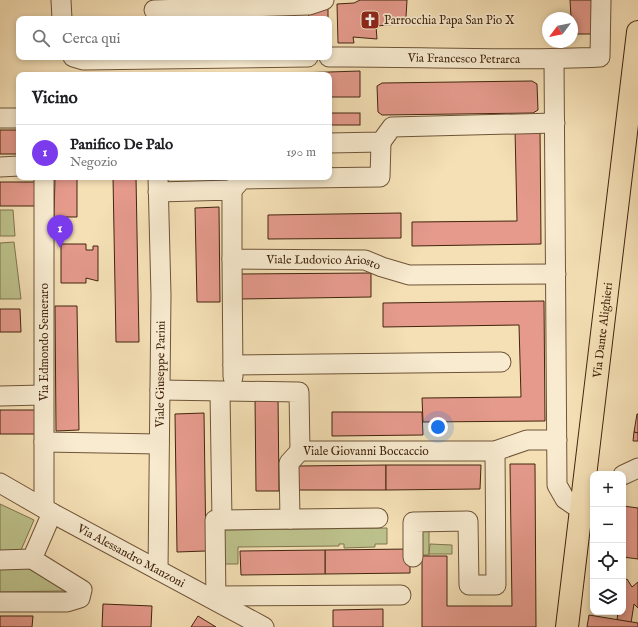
<!DOCTYPE html>
<html lang="it">
<meta charset="utf-8">
<style>
:root{--surface:#fff;--page:#f6f6f6;--text:#202124;--muted:#757577;--line:#e0e0e0;--accent:#7c3aed}
body{margin:0;font-family:"IM FELL English",serif;background:var(--page);color:var(--text)}
.controls{position:absolute;right:12px;bottom:12px;display:grid;overflow:hidden;border-radius:8px;box-shadow:0 2px 6px #0003}
.controls button{width:36px;height:36px;display:grid;place-items:center;padding:0;border:0;border-bottom:1px solid var(--line);background:var(--surface);color:var(--text);font:20px sans-serif}
.compass{position:absolute;left:542px;top:12px;width:36px;height:36px;border-radius:50%;background:var(--surface);box-shadow:0 2px 6px #0003;rotate:238deg}
.you{position:absolute;left:438px;top:427px;width:14px;height:14px;margin:-10px;border:3px solid #fff;border-radius:50%;background:#1a73e8;box-shadow:0 0 0 6px #1a73e833}
.badge{display:grid;place-items:center;width:26px;height:26px;border-radius:50%;background:var(--accent);color:#fff;font-size:13px;font-weight:700}
.pin{position:absolute;translate:-50% -33px;filter:drop-shadow(0 1px 2px #0008)}
.pin::after{content:'';position:absolute;top:21px;width:14px;height:12px;background:inherit;clip-path:polygon(0 0,100% 0,50% 100%)}
.list{margin:0;padding:0;list-style:none}
h2{display:flex;justify-content:space-between;align-items:center;height:52px;margin:0;padding:0 16px;font-size:17px}
h2 small{font-size:13px;font-weight:400;color:var(--muted)}
.list li{display:grid;grid-template-columns:26px 1fr auto;gap:12px;align-items:center;box-sizing:border-box;height:56px;padding:0 16px;border-top:1px solid var(--line)}
.list b{display:block;font-size:15px;white-space:nowrap}
.list p{margin:0;font-size:13px;white-space:nowrap;color:var(--muted)}
.list em{font-size:13px;font-style:normal;color:var(--muted)}
.icon{flex:none;width:22px;height:22px;fill:none;stroke:currentColor;stroke-width:2;stroke-linecap:round;stroke-linejoin:round}
.map{position:relative;flex:none;width:638px;height:627px;overflow:hidden}
.search{position:absolute;background:var(--surface);box-shadow:0 2px 6px #0003;left:16px;top:16px;width:316px;height:44px;display:flex;align-items:center;gap:10px;box-sizing:border-box;padding:0 14px;border-radius:8px;color:var(--muted);font-size:15px}
.panel{position:absolute;background:var(--surface);box-shadow:0 2px 6px #0003;left:16px;top:72px;width:316px;height:108px;border-radius:8px}
.map>svg:first-child{display:block}
</style>
<div class="map">
<svg width="638" height="627" viewBox="0 0 638 627">
<rect width="100%" height="100%" fill="#f5e0b6"/>
<filter id="stains"><feTurbulence type="fractalNoise" baseFrequency=".005" numOctaves="4"/><feColorMatrix values="0 0 0 0 .2 0 0 0 0 .09 0 0 0 0 .02 0 0 0 .5 -.17"/></filter>
<radialGradient id="worn" r=".72"><stop offset=".6" stop-color="#630" stop-opacity="0"/><stop offset="1" stop-color="#630" stop-opacity=".3"/></radialGradient>
<!-- garden -->
<g fill="#bdc28c" stroke="#80744d">
<polygon points="0,210 13,210 15,236 0,236"/>
<polygon points="14,242 21,299 0,299 0,243"/>
<polygon points="0,504 34,520 21,550 0,551"/>
<polygon points="387,528 387,544 375,544 375,547 344,548 344,544 339,544 339,546 238,547 238,564 221,564 221,530"/>
<polygon points="421,529 427,529 429,531 429,555 420,555"/>
<polygon points="430,544 452,545 452,554 429,554"/>
<polygon points="35,568 66,589 65,591 0,592 0,569"/>
</g>
<!-- building -->
<g fill="#e59a8c" stroke="#42250e">
<polygon points="360,0 407,0 406,17 400,24 376,26 377,39 353,37 354,43 338,43 337,4 354,3"/>
<polygon points="570,0 593,0 593,34 572,34"/>
<polygon points="328,7 328,19 309,19 308,10"/>
<polygon points="201,13 285,13 286,19 201,19"/>
<polygon points="360,71 360,97 329,97 329,75 235,75"/>
<polygon points="532,81 537,84 538,110 533,113 382,115 378,112 377,86 382,83"/>
<rect x="329" y="113" width="31" height="12"/>
<polygon points="515,129 540,129 541,244 412,246 412,222 517,221"/>
<rect x="0" y="130" width="19" height="24"/>
<polygon points="55,177 77,177 77,217 54,217"/>
<polygon points="113,177 136,177 139,342 116,342"/>
<rect x="0" y="182" width="37" height="24"/>
<polygon points="219,207 220,302 197,302 195,208"/>
<polygon points="401,213 401,238 268,239 268,215"/>
<polygon points="61,244 86,244 86,250 93,250 93,246 98,246 98,281 86,278 86,283 61,283"/>
<polygon points="371,273 371,297 240,299 240,274"/>
<polygon points="544,301 545,421 423,422 422,398 521,397 519,325 383,327 383,303"/>
<polygon points="55,306 77,306 79,430 56,431"/>
<polygon points="0,309 20,309 21,332 0,332"/>
<polygon points="278,397 279,491 256,491 255,398"/>
<rect x="0" y="410" width="39" height="24"/>
<polygon points="332,412 422,412 423,435 332,436"/>
<polygon points="204,413 206,551 177,552 175,414"/>
<polygon points="637,414 638,414 638,433 634,432"/>
<polygon points="634,432 638,433 638,441 633,441"/>
<polygon points="510,464 535,464 536,627 422,627 422,556 447,556 447,606 512,606"/>
<polygon points="386,465 386,490 299,490 298,466"/>
<polygon points="386,465 481,465 480,489 386,490"/>
<polygon points="623,506 638,508 638,559 623,557"/>
<polygon points="410,549 410,573 325,574 325,550"/>
<polygon points="325,550 325,574 241,575 240,551"/>
<polygon points="627,579 632,587 638,582 638,608 634,604 631,623 617,620 618,612 623,612 623,582"/>
<polygon points="103,604 152,606 151,627 102,627"/>
<polygon points="383,609 383,627 333,627 333,610"/>
<polygon points="589,615 638,623 638,627 587,627"/>
<polygon points="0,616 33,616 32,627 0,627"/>
<polygon points="198,616 216,627 191,627"/>
</g>
<g fill="none" stroke-linecap="round" stroke-linejoin="round">
<defs>
<g id="minor">
<polyline points="61,0 62,19"/>
<polyline points="154,10 309,5 324,0"/>
<polyline points="73,57 83,60 308,57"/>
<path id="s1" d="M329,57C419,56 510,62 600,57L601,0"/>
<polyline points="554,60 557,485 565,499 581,510"/>
<polyline points="0,118 19,118"/>
<polyline points="329,143 381,142 392,127 555,123"/>
<polyline points="0,167 19,166"/>
<polyline points="232,190 242,179 380,177 381,142"/>
<path id="s2" d="M158,192L232,190V259L365,260L382,267L409,275L556,274"/>
<polyline points="232,259 233,377"/>
<polyline points="233,365 501,362"/>
<path id="s3" d="M160,390L299,392L300,451H495L527,440H557"/>
<polyline points="0,396 43,395"/>
<polyline points="44,442 159,444"/>
<polyline points="623,475 638,468"/>
<path id="s4" d="M0,483L52,513L264,627"/>
<polyline points="44,508 44,177"/>
<polyline points="290,519 289,463 300,451"/>
<polyline points="222,520 378,518"/>
<polyline points="413,557 413,522 468,521 469,585 496,585 495,451"/>
<polyline points="0,560 32,559 52,513"/>
<path id="s5" d="M158,570L161,295L158,177"/>
<polyline points="216,596 401,595"/>
<polyline points="216,601 215,520 222,520 220,392"/>
<polyline points="0,602 67,602 80,598 82,590 32,559"/>
</g>
<g id="major">
<path id="s6" d="M567,627L638,32"/>
</g>
</defs>
<!-- minor casing -->
<use href="#minor" stroke="#6f5438" stroke-width="21"/>
<!-- major casing -->
<use href="#major" stroke="#42250e" stroke-width="24"/>
<!-- minor -->
<use href="#minor" stroke="#f8ebd0" stroke-width="19"/>
<!-- major -->
<use href="#major" stroke="#f5e0b6" stroke-width="22"/>
</g>
<!-- icons -->
<defs>
<symbol id="church-square" viewBox="-11 -11 22 22"><rect x="-9" y="-9" width="18" height="18" rx="4" fill="#8f2418" stroke="#f8ebd0"/><path d="M-1.2-6h2.4v3.5h3.3v2.4h-3.3V6h-2.4V-.1h-3.3v-2.4h3.3Z" fill="#fff"/></symbol>
</defs>
<g fill-rule="evenodd">
<use href="#church-square" x="359" y="9" width="22" height="22"/>
</g>
<g text-anchor="middle" stroke-width="3.5" stroke-linejoin="round" paint-order="stroke">
<!-- poi labels -->
<g font-size="12" fill="#42250e" stroke="#f8ebd0" text-anchor="start">
<text x="384" y="24">Parrocchia Papa San Pio X</text>
</g>
<!-- street labels -->
<g font-size="12" fill="#42250e" stroke="#f8ebd0">
<text dy="4" stroke="none"><textPath href="#s1" startOffset="135">Via Francesco Petrarca</textPath></text>
<text dy="4" stroke="none"><textPath href="#s2" startOffset="235">Viale Ludovico Ariosto</textPath></text>
<text dy="4" stroke="none"><textPath href="#s6" startOffset="299">Via Dante Alighieri</textPath></text>
<text transform="translate(44 342) rotate(-90)" y="4">Via Edmondo Semeraro</text>
<text dy="4" stroke="none"><textPath href="#s5" startOffset="196">Viale Giuseppe Parini</textPath></text>
<text dy="4" stroke="none"><textPath href="#s3" startOffset="264">Viale Giovanni Boccaccio</textPath></text>
<text dy="4" stroke="none"><textPath href="#s4" startOffset="150">Via Alessandro Manzoni</textPath></text>
</g>
</g>
<rect width="100%" height="100%" filter="url(#stains)"/>
<rect width="100%" height="100%" fill="url(#worn)"/>
</svg>
<div class="controls">
<button>+</button>
<button>−</button>
<button><svg class="icon" aria-label="locate" viewBox="0 0 24 24"><circle cx="12" cy="12" r="6"/><path d="M12 2v4M12 18v4M2 12h4M18 12h4"/></svg></button>
<button><svg class="icon" aria-label="layers" viewBox="0 0 24 24"><path d="M12 4l9 5-9 5-9-5zM3 14l9 5 9-5"/></svg></button>
</div>
<svg class="compass" viewBox="-18 -18 36 36"><path d="M0-13l5 13h-10z" fill="#e53935"/><path d="M0 13l5-13h-10z" fill="#757577"/></svg>
<div class="you"></div>
<div class="pin badge" style="left:60px;top:248px">1</div>
<div class="search"><svg class="icon" aria-label="search" viewBox="0 0 24 24"><circle cx="10" cy="10" r="6"/><path d="M15 15l6 6"/></svg>Cerca qui</div>
<section class="panel">
<h2>Vicino<small></small></h2>
<ul class="list">
<li><span class="badge">1</span><div><b>Panifico De Palo</b><p>Negozio</p></div><em>190 m</em></li>
</ul>
</section>
</div>
